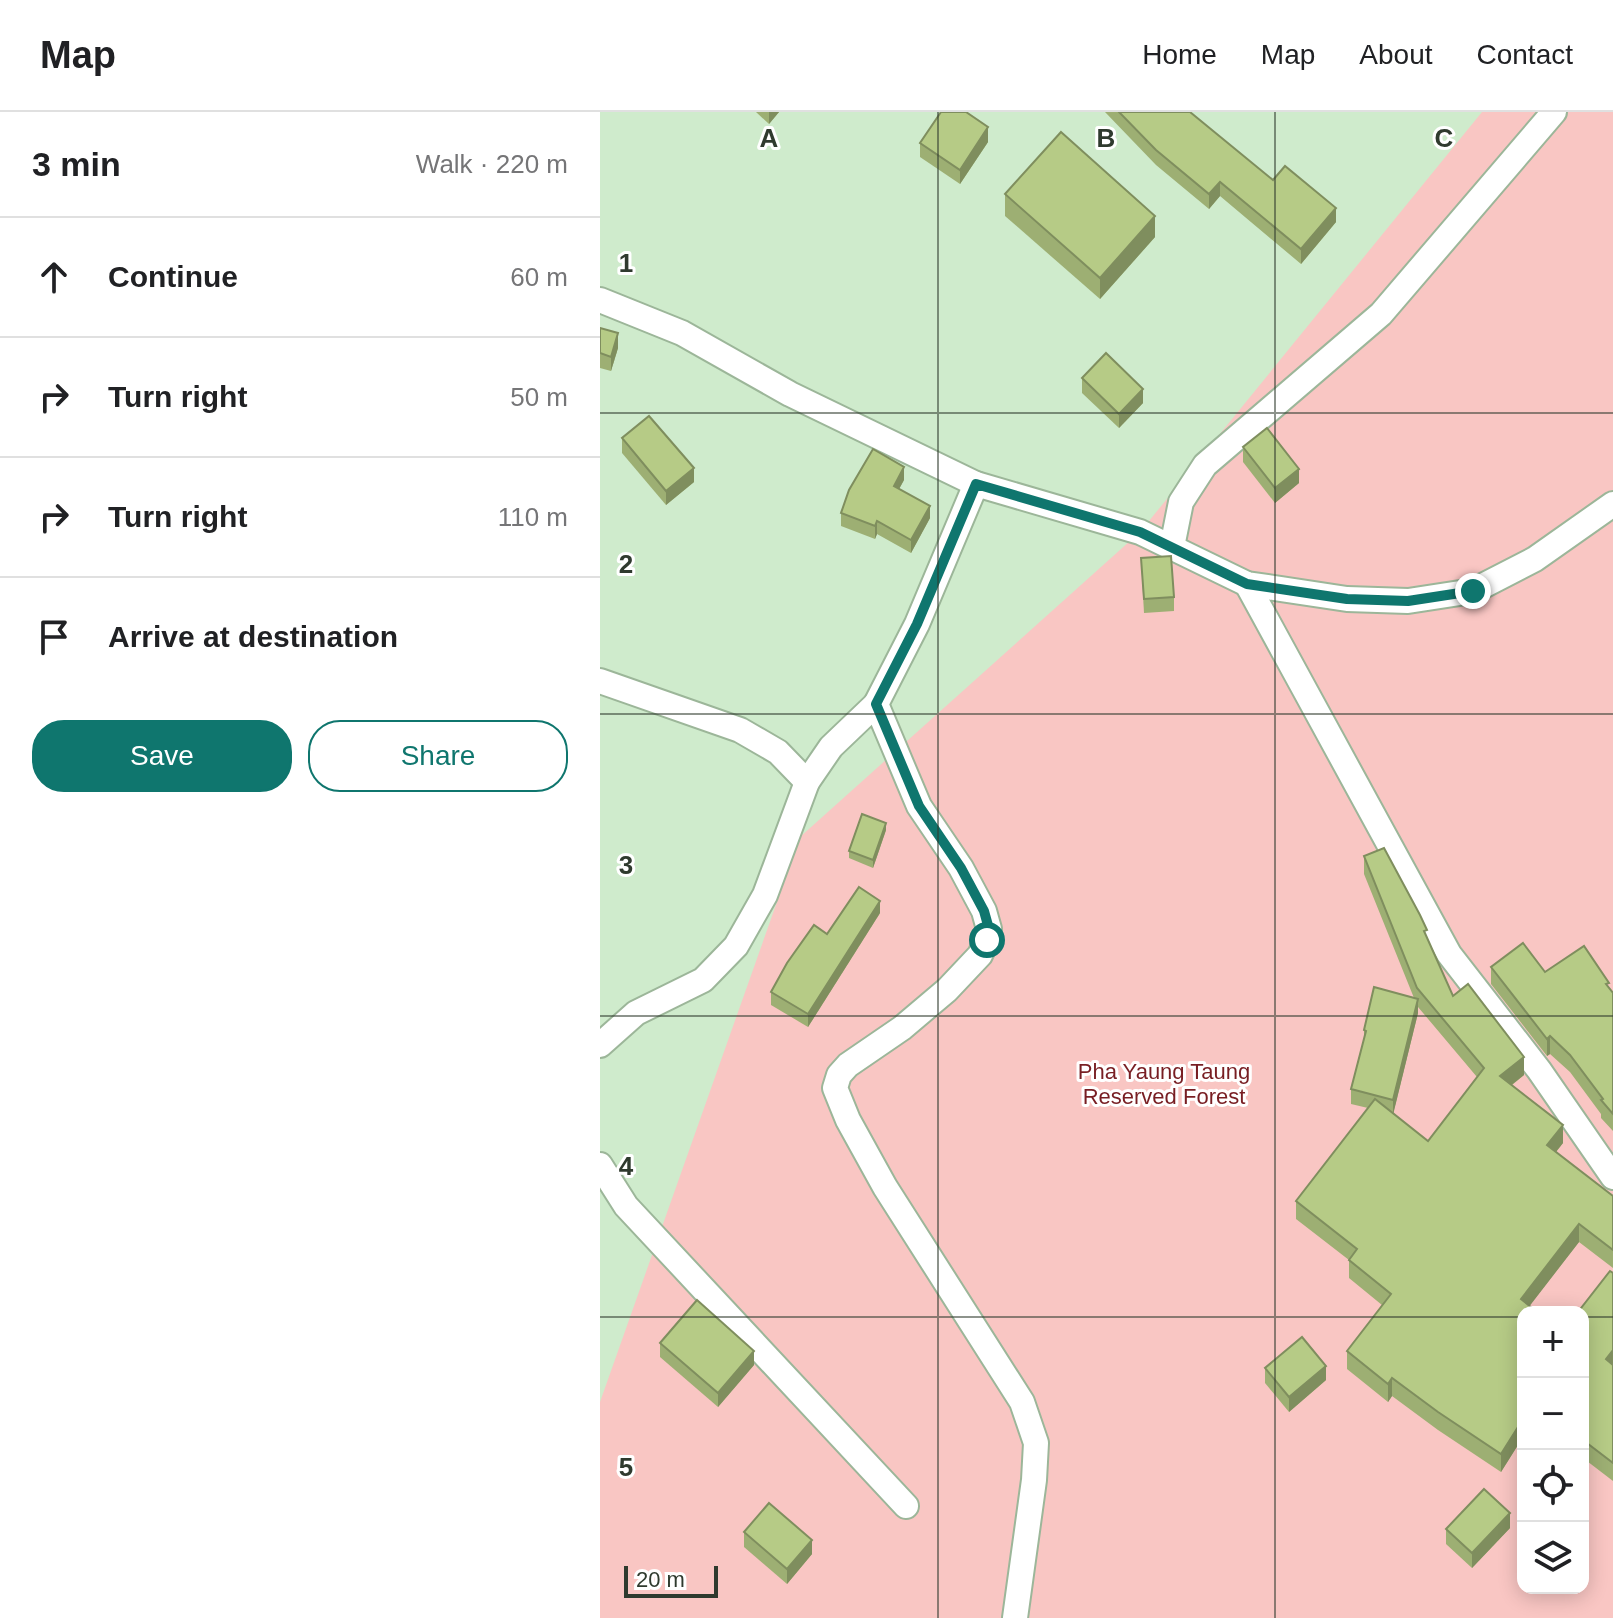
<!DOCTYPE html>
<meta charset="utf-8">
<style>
:root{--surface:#fff;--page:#f6f6f6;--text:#202124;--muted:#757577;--line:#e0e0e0;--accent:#0f766e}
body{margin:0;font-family:Arial,sans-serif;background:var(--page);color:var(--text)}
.controls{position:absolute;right:24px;bottom:24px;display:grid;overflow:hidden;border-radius:16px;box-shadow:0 4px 20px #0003}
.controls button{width:72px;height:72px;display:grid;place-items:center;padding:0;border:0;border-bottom:2px solid var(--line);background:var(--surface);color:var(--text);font:40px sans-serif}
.scale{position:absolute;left:24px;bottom:20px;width:94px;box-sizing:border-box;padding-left:8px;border:4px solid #2f3a2e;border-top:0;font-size:22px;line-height:28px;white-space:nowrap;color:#2f3a2e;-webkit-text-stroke:6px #fff;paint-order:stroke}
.stop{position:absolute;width:24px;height:24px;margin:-18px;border:6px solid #0f766e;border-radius:50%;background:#fff}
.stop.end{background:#0f766e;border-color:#fff;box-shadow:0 2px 8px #0008}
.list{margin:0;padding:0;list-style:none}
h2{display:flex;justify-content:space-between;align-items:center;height:104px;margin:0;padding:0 32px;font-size:34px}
h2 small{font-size:26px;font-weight:400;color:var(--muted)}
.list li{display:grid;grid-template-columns:52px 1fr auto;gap:24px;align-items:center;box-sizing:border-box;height:120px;padding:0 32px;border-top:2px solid var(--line)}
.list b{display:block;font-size:30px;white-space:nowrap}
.list em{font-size:26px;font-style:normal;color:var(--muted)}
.actions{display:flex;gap:16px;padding:24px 32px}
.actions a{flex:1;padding:18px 0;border:2px solid var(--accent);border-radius:32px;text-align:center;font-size:28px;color:var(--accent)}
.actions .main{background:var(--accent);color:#fff}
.icon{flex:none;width:44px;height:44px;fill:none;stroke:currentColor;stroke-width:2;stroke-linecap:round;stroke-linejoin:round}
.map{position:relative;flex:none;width:1013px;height:1506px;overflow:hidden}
header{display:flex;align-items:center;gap:48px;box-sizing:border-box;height:112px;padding:0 40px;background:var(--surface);border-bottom:2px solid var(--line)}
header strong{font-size:38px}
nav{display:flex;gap:44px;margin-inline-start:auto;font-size:28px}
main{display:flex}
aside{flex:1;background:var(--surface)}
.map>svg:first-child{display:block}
</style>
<header>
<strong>Map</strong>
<nav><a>Home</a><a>Map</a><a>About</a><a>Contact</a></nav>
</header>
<main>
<aside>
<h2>3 min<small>Walk · 220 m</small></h2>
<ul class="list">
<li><svg class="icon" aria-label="ahead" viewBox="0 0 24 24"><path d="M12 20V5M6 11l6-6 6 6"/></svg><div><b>Continue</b></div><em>60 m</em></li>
<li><svg class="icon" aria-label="right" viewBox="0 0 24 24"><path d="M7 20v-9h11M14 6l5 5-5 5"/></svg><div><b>Turn right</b></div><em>50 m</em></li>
<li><svg class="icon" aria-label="right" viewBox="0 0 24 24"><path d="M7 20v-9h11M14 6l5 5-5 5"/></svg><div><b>Turn right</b></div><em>110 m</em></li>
<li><svg class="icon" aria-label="arrive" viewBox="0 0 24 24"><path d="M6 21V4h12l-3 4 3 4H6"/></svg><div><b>Arrive at destination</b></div></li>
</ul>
<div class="actions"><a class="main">Save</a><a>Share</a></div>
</aside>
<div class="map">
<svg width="1013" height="1506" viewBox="0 0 1013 1506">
<rect width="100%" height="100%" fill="#cfebcc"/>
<!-- green -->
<path fill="#f9c6c3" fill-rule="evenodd" d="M882,0H1013V1506H0V1290L200,725L540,420ZM923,1200H983V1476H923Z"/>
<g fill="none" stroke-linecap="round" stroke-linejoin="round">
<defs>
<g id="minor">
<polyline points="0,188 82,221 190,282 376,372 540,420 647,472 747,487 808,489 873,479 935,447 1013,392"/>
<polyline points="376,372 317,512 276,592 319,694 361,756 384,799 389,817 387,828 380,843 347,878 302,916 248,953 239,963 235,976 248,1008 285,1075 422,1290 436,1331 434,1368 415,1506"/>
<polyline points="572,435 581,390 605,353 781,202 954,0"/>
<polyline points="647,472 849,842 939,958 1013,1065"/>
<polyline points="0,569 140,618 178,640 207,670"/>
<polyline points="0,933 36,901 103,868 136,834 165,783 207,670 231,635 276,592"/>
<polyline points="0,1053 26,1094 306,1394"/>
</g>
</defs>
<!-- minor casing -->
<use href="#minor" stroke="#9cb699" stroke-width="28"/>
<!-- minor -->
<use href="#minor" stroke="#fff" stroke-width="24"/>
</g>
<!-- wall -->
<g fill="#9daf73" fill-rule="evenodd">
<polygon points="156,0 179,0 169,12"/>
<polygon points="505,0 590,0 673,68 736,110 701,152 620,84 609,97 556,53"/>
<polygon points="388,30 360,72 320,45 320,31"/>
<polygon points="405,82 555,125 500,187 405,104"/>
<polygon points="0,216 18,236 11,259 0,256"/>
<polygon points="482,266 543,291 519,316 482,281"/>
<polygon points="22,326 94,370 66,393 22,341"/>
<polygon points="643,335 699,371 675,391 643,350"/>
<polygon points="304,368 299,377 330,406 311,441 277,422 275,427 241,414 241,401"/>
<polygon points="541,446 574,485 574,499 544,501"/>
<polygon points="286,718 273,756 249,746 249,739"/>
<path d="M764,744L827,826L853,884L924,963L912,973L963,1031L956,1040L1013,1084V1156L979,1130L929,1194L923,1200V1325L901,1360L838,1318L792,1284L788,1290L747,1257V1239L782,1193L749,1166V1148L696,1107V1089L768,996L751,992V977L764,928V918L814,886L764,762ZM818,895L877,965L828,1029L793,1002L818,901Z"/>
<polygon points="280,801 208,915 171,893 171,880 227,822"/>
<polygon points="891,855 945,860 1009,875 1013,881 1013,1019 1001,1006 1001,1002 970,960 950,942 947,944 891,872"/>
<polygon points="1013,1161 1013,1369 983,1346 983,1200"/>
<polygon points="60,1231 154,1253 118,1295 60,1245"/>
<polygon points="665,1256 726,1268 689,1300 665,1271"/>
<polygon points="910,1416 872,1456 846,1432 846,1417"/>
<polygon points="144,1420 212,1442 187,1472 144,1435"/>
</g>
<!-- shaded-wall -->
<g fill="#7f8e5e">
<polygon points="169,0 179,0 169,12"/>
<polygon points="388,15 388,30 360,72 360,58"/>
<polygon points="620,70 620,84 609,97 609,82"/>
<polygon points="736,96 736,110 701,152 701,137"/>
<polygon points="555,104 555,125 500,187 500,166"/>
<polygon points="18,221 18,236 11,259 11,245"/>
<polygon points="543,277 543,291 519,316 519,302"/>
<polygon points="304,355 304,368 294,386 294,374"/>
<polygon points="94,356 94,370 66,393 66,379"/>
<polygon points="699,357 699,371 675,391 675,376"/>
<polygon points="330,394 330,406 311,441 311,428"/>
<polygon points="277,409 277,422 275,427 275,414"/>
<polygon points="286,711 286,718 273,756 273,748"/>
<polygon points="280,789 280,801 208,915 208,902"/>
<polygon points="818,887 818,901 793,1003 793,988"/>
<polygon points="950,924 950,942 947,944 947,927"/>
<polygon points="924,945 924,963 900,982 900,964"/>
<polygon points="963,1013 963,1031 947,1051 947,1033"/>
<polygon points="979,1112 979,1130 925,1200 921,1187"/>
<polygon points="1013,1238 1013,1256 1006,1247"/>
<polygon points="154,1239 154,1253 118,1295 118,1281"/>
<polygon points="726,1254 726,1268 689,1300 689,1285"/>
<polygon points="792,1266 792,1284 788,1290 788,1272"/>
<polygon points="923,1307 923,1325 901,1360 901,1342"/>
<polygon points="910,1401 910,1416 872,1456 872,1441"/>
<polygon points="212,1428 212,1442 187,1472 187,1457"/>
</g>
<!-- building -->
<g fill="#b6cb86" stroke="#7f8e5e" stroke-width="2">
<polygon points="341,0 366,0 388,15 360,58 320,31"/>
<polygon points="519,0 590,0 673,68 685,54 736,96 701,137 620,70 609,82 556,38"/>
<polygon points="461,20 555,104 500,166 405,82"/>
<polygon points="0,216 18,221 11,245 0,241"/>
<polygon points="506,241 543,277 519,302 482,266"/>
<polygon points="49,304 94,356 66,379 22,326"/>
<polygon points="667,316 699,357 675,376 643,335"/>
<polygon points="273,337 304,355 294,374 330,394 311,428 277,409 275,414 241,401 249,378"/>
<polygon points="571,444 574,485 544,487 541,446"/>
<polygon points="262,702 286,711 273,748 249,739"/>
<polygon points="784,736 820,803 827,818 824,819 853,884 868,872 924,945 900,964 963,1013 947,1033 1013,1084 1013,1138 979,1112 921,1187 937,1200 923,1200 923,1307 901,1342 838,1300 792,1266 788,1272 747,1239 791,1182 749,1148 757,1137 696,1089 775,987 828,1029 884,956 817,876 764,744"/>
<polygon points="259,775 280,789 208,902 171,880 187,851 214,813 227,822"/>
<polygon points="923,831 945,860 984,834 1009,871 1006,872 1013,881 1013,1002 1001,988 1003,987 970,943 950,924 947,927 891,855"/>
<polygon points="774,875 818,887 793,988 751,977 766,919 764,918"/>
<polygon points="1010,1159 1013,1161 1013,1238 1006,1247 1013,1253 1013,1351 983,1328 983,1200 978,1200"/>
<polygon points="97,1188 154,1239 118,1281 60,1231"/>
<polygon points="702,1225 726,1254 689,1285 665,1256"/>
<polygon points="884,1377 910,1401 872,1441 846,1417"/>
<polygon points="169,1391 212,1428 187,1457 144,1420"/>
</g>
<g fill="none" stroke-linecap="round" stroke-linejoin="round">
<!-- route -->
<polyline stroke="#0f766e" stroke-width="10" points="387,828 389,817 384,799 361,756 319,694 276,592 317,512 376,372 540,420 647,472 747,487 808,489 873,479"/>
</g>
<!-- grid -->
<path fill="none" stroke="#2f3a2e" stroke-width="2" stroke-opacity="0.55" d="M338,0V1506M675,0V1506M0,301H1013M0,602H1013M0,904H1013M0,1205H923M983,1205H1013"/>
<g text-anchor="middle" stroke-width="6" stroke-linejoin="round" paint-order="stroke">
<!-- park labels -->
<g font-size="22" fill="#781e23" stroke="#fff">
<text x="564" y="967">Pha Yaung Taung<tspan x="564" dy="25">Reserved Forest</tspan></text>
</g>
</g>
<g font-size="26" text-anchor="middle" font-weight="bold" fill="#2f3a2e" stroke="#fff" stroke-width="6" stroke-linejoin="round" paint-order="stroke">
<text x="169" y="35">A</text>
<text x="506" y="35">B</text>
<text x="844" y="35">C</text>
<text x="26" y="160">1</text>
<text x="26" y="461">2</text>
<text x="26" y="762">3</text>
<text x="26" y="1063">4</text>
<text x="26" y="1364">5</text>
</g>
</svg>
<div class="controls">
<button>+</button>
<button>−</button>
<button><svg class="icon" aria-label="locate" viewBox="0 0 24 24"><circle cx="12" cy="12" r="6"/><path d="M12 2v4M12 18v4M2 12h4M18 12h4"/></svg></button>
<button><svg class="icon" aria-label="layers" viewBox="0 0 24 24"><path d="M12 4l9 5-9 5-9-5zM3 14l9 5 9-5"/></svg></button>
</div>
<div class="scale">20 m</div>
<div class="stop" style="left:387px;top:828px"></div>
<div class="stop end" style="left:873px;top:479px"></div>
</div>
</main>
